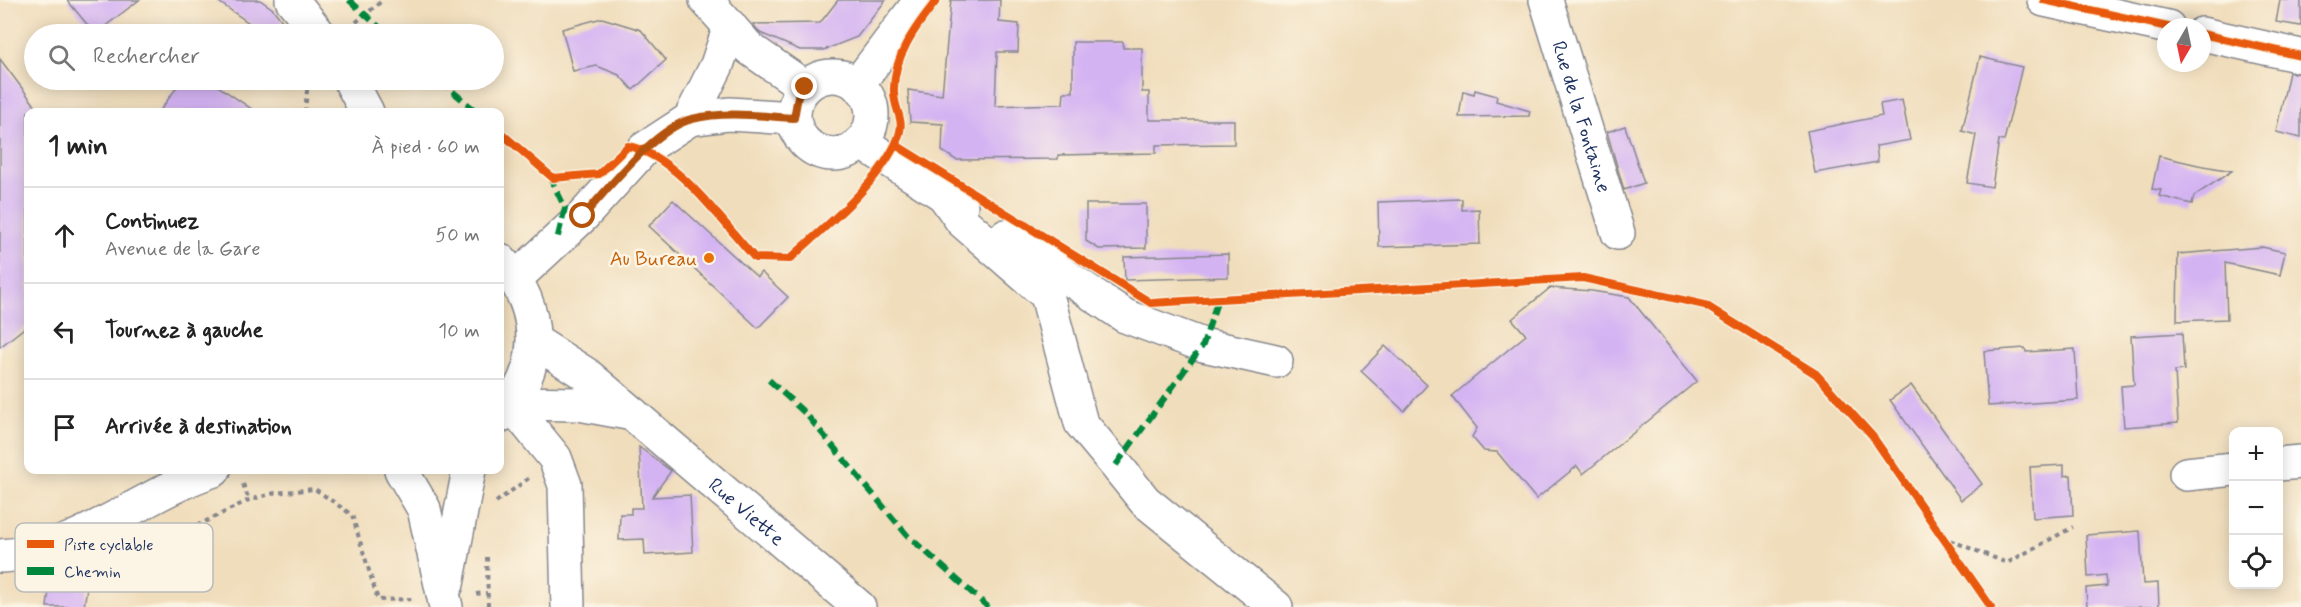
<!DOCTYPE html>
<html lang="fr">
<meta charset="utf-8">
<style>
:root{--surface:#fff;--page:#f2f2f2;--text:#222;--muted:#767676;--line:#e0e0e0}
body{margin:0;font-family:Mynerve,sans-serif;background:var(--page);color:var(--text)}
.controls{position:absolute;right:18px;bottom:18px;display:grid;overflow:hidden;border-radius:12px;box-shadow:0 3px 15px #0003}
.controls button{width:54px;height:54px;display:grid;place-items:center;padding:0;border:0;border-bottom:2px solid var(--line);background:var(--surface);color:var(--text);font:30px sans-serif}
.compass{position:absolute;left:2157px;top:18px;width:54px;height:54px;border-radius:50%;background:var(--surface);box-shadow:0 3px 15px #0003;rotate:189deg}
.stop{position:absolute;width:18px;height:18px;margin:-14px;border:4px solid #b45309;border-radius:50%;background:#fff}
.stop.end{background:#b45309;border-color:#fff;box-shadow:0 2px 6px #0008}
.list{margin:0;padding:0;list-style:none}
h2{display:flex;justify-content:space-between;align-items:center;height:78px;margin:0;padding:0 24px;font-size:26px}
h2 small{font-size:20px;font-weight:400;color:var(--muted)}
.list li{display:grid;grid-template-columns:39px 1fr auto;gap:18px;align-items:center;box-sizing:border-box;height:96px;padding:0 24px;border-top:2px solid var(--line)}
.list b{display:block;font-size:22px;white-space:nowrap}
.list p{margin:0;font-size:20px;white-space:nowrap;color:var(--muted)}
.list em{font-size:20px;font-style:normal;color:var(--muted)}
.icon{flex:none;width:33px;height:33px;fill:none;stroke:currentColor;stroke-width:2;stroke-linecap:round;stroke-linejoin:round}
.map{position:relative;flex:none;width:2301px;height:607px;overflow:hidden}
.search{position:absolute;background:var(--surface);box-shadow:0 3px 15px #0003;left:24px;top:24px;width:480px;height:66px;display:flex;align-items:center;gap:15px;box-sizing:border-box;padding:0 21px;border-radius:33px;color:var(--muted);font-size:22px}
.panel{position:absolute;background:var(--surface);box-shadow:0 3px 15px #0003;left:24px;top:108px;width:480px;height:366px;border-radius:12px}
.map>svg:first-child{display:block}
</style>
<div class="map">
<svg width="2301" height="607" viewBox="0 0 2301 607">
<rect width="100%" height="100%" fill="#fcf5e5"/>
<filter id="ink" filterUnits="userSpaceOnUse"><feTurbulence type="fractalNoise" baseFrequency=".0167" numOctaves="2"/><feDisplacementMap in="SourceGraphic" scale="12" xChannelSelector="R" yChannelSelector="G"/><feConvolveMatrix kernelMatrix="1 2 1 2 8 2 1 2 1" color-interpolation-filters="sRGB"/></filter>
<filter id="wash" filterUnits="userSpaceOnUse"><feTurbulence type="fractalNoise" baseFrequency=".008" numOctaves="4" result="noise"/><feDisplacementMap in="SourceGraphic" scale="24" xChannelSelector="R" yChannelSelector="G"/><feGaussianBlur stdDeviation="1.35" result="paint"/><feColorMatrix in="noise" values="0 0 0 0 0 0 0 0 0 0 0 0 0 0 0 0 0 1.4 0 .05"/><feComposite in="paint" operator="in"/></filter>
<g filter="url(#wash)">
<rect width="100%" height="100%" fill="#f0ddbb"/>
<g id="blocks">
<!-- building -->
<g fill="#d4b3f3">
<polygon points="67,0 139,0 95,34"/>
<polygon points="216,0 260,0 273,9 292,34 265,34"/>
<polygon points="838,0 886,0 857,37 824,50 800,50 760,33 753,24 820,23"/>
<polygon points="951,0 1000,0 999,22 1019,24 1018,52 997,52 995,106 1063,104 1064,92 1073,92 1073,42 1123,42 1123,48 1142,48 1142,92 1149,92 1149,120 1234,120 1234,144 1156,145 1156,153 1058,155 1058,159 956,160 942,151 943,124 910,122 908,90 942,95"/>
<polygon points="2280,0 2301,0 2301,26 2276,22"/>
<polygon points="602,18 641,30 666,60 633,90 619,75 597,66 573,71 562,29"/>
<polygon points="1980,57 2022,67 2004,141 1999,140 1992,187 1967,183 1976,135 1962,131"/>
<polygon points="0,59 40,112 28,112 28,325 0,347"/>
<polygon points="2289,72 2301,74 2301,138 2276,132"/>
<polygon points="182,80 209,80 256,112 159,112"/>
<polygon points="1475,90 1497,96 1496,101 1530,111 1529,116 1459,117 1463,91 1474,94"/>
<polygon points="1902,100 1910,140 1876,146 1878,162 1815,173 1807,131 1882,116 1880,104"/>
<polygon points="1625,126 1644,183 1624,190 1607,132"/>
<polygon points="2159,156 2198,165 2232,171 2194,196 2192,204 2159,196 2161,190 2152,189"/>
<polygon points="1462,199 1462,210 1479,209 1480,244 1379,247 1378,202"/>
<polygon points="673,200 757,277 761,272 788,297 758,328 649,226"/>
<polygon points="1086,204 1146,204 1146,248 1099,249 1086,241"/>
<polygon points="2262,247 2285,252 2280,275 2225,263 2227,319 2177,321 2178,254"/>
<polygon points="1228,254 1228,277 1125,280 1124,257"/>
<polygon points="1550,288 1592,291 1629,297 1697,381 1583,474 1577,466 1536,499 1497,452 1484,451 1472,437 1477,428 1452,396 1526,335 1512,319"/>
<polygon points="2182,333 2184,370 2175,371 2178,423 2124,427 2121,386 2134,385 2131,336"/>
<polygon points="1385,346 1427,385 1404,411 1361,371"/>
<polygon points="2025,348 2026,352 2075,349 2078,400 1988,406 1984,351"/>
<polygon points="1911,385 1982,484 1961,500 1890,400"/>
<polygon points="639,447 671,471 652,497 690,495 693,552 645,555 644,539 619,540 620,514 631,514 631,508 642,508"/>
<polygon points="2064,465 2064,476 2071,475 2073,515 2033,518 2030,467"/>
<polygon points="2140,531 2143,584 2158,583 2159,607 2087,607 2086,588 2107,586 2106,575 2088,577 2086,535"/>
<polygon points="51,574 88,580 84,607 47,607"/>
</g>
</g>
</g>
<g filter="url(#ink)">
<use href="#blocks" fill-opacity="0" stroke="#86868c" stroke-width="1.5"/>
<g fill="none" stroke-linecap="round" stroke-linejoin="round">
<defs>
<g id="minor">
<polyline points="292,0 319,34"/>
<polyline points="706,0 750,49 805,87"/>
<path id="s1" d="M1546,0L1618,233"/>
<polyline points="2044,0 2168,27"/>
<polyline points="2202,34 2301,56"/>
<circle cx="833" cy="115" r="39"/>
<polyline points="350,80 367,112"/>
<polyline points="857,85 921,0"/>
<polyline points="690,119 717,65 730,26"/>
<polyline points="861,142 961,206"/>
<polyline points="943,194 962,221 1047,295 1081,423 1116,465 1145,501 1276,607"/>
<polyline points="1006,236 1125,316 1203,345 1276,361"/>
<path d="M500,260C543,308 545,368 500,416"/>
<polyline points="516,278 583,216 644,149 690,119 729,114 794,118"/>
<path id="s2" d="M534,341L587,375L859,607"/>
<polyline points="512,403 579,404 633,414"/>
<polyline points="511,404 555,458 565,485 568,607"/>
<polyline points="2278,464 2301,462"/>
<polyline points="401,470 424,509 446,607"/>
<polyline points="2186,474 2234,469"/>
<path d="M0,556C80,552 141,494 214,470"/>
<polyline points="447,584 469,470"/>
</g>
</defs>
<!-- minor casing -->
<use href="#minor" stroke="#86868c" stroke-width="36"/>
<!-- path -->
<g stroke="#86868c" stroke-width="4" stroke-dasharray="4.5 4.5" stroke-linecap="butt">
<polyline points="349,28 383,0"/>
<polyline points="305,112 308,80"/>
<polyline points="243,484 249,500"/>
<polyline points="496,502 529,478"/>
<polyline points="1942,537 2007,563 2073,527"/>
<polyline points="108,557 121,563 249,500 275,493 315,489 352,515 378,600 412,599"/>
<polyline points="487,557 488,607"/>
<polyline points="476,594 487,593"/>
</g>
<!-- minor -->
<use href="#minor" stroke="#fff" stroke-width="33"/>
<!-- quiet -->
<g stroke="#00873e" stroke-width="6" stroke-dasharray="12 6" stroke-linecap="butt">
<polyline points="349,0 387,34"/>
<polyline points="439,80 477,112"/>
<polyline points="549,175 565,208 557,240"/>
<polyline points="769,380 806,414 907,535 988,607"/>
<polyline points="1116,465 1203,345 1218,299"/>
</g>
<defs>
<g id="cycleway">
<polyline points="2044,0 2168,27"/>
<polyline points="2202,34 2301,56"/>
<path d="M500,132L553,178L599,174L628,146C677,156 722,222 755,258L790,259C824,227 874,188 895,145C908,119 895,115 894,93C892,58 916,26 937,0"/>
<polyline points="896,145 1151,303 1583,278 1705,305 1816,374 1873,437 1991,607"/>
</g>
</defs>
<!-- cycleway casing -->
<use href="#cycleway" stroke="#fcf5e5" stroke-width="11"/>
<!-- cycleway -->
<use href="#cycleway" stroke="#e8590c" stroke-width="8"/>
</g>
</g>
<g fill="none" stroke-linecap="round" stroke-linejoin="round" filter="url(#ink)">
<!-- route -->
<path stroke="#b45309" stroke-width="8" d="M583,216C609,188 655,128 692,119C726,111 760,116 794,118L798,96L805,87"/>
</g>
<!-- markers -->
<circle fill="#e8710a" stroke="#fcf5e5" stroke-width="2" cx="709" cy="258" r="6"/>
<g text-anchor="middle" stroke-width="5" stroke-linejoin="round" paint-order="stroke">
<!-- street labels -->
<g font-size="20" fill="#1b2f5e" stroke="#fcf5e5">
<text dy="7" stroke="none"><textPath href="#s1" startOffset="122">Rue de la Fontaine</textPath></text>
<text dy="7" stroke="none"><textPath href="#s2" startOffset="273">Rue Viette</textPath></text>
</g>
<!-- food labels -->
<g font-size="20" fill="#c56008" stroke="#fcf5e5" text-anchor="end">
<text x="697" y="265">Au Bureau</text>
</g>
</g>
<!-- legend -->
<rect x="15" y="523" width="198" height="69" rx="9" fill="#fcf5e5" stroke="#b8babc" stroke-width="1.5"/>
<rect x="27" y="540" width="27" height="8" fill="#e8590c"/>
<rect x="27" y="567" width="27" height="8" fill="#00873e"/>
<g font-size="16" fill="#1b2f5e">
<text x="64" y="550">Piste cyclable</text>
<text x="64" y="577">Chemin</text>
</g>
</svg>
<div class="controls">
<button>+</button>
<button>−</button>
<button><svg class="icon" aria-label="locate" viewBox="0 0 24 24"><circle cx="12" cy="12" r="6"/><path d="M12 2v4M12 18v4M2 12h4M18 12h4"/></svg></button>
</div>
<svg class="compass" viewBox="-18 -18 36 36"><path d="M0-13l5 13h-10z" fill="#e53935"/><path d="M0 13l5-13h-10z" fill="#767676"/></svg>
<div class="stop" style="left:583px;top:216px"></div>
<div class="stop end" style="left:805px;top:87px"></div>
<div class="search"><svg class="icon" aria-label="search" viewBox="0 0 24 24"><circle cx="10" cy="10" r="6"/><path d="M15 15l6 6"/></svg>Rechercher</div>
<section class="panel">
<h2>1 min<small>À pied · 60 m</small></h2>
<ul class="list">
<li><svg class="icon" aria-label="ahead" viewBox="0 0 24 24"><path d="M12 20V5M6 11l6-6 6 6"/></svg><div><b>Continuez</b><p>Avenue de la Gare</p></div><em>50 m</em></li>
<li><svg class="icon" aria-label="left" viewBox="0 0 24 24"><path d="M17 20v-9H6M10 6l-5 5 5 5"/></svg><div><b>Tournez à gauche</b></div><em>10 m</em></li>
<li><svg class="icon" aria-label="arrive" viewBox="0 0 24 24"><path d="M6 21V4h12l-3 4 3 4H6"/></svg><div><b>Arrivée à destination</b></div></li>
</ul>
</section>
</div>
